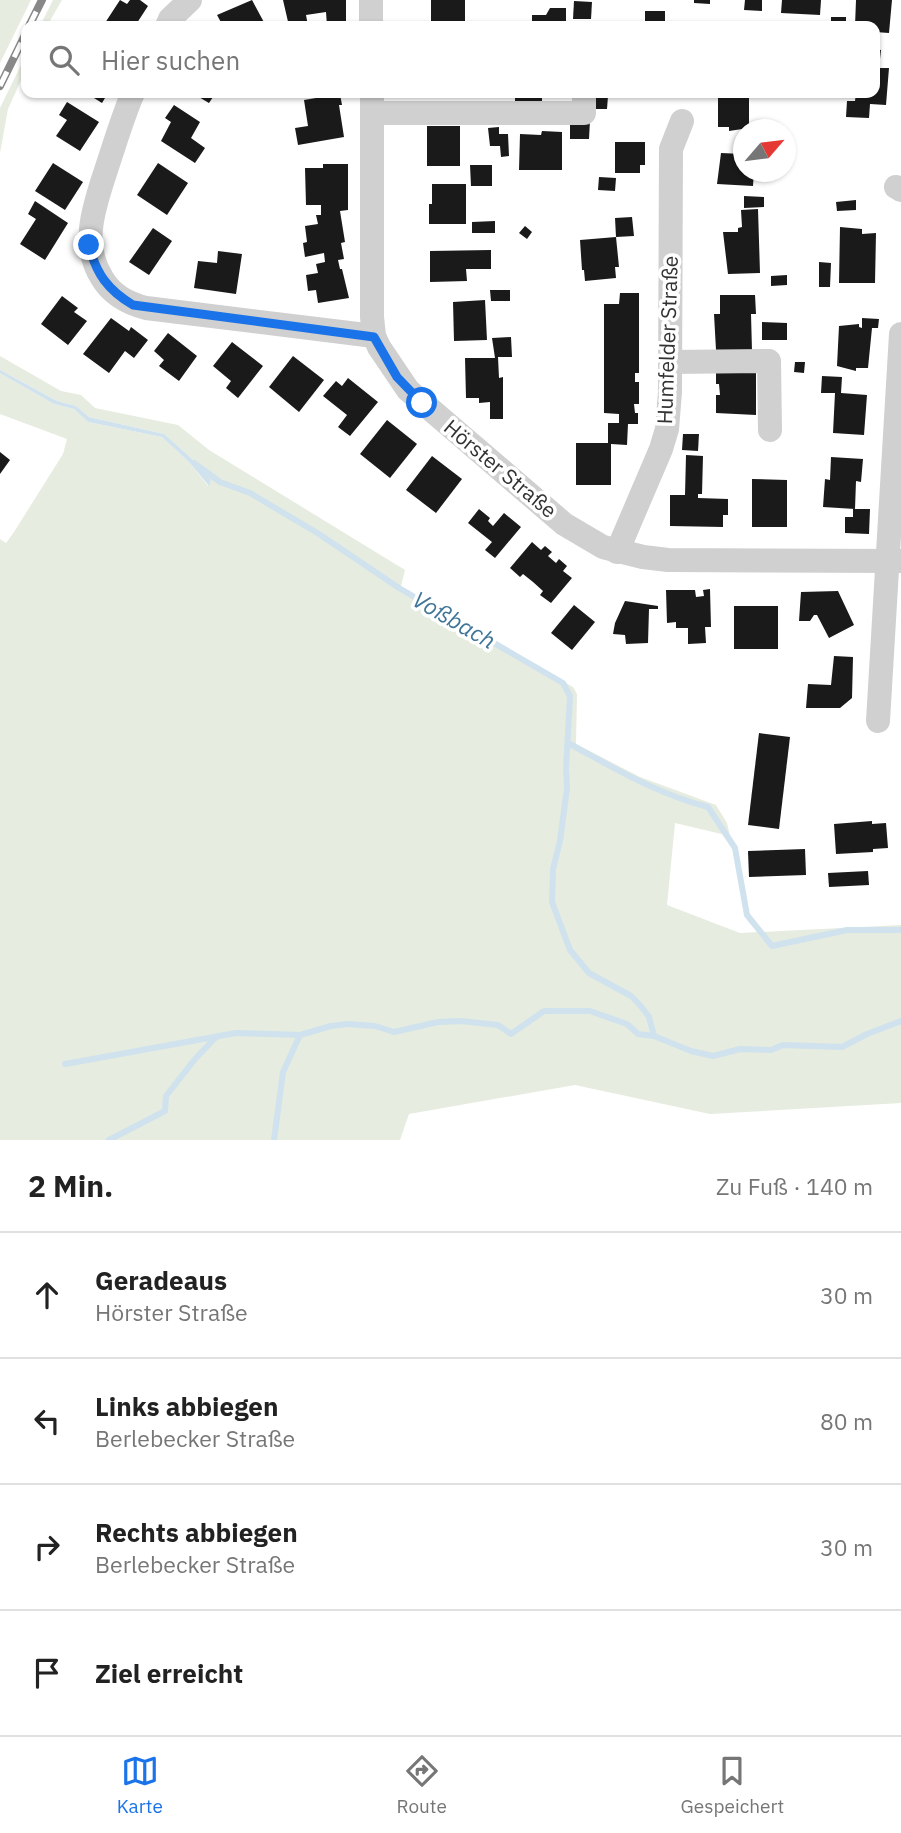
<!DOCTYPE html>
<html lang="de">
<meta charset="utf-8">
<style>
:root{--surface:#fff;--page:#f2f2f2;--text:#222;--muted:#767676;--line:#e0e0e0;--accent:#1a73e8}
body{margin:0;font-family:"IBM Plex Sans",sans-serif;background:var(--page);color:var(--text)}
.compass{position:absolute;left:733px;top:119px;width:63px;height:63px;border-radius:50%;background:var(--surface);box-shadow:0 2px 5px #0004;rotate:62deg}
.stop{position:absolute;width:21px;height:21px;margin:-16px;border:5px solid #1a73e8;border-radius:50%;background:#fff}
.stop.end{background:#1a73e8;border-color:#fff;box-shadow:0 2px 7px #0008}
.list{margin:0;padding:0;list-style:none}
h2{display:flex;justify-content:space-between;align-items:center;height:91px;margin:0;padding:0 28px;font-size:30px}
h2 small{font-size:23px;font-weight:400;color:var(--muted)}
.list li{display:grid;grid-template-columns:46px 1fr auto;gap:21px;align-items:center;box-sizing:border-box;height:126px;padding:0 28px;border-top:2px solid var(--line)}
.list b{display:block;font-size:26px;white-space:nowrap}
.list p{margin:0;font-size:23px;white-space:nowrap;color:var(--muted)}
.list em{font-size:23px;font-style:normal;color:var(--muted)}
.icon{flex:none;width:38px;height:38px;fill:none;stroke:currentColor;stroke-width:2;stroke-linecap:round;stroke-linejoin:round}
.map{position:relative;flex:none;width:901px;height:1140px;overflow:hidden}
.search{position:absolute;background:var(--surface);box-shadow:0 2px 5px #0004;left:21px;right:21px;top:21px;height:77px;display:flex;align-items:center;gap:18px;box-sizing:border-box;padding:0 24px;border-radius:14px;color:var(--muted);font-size:26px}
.sheet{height:595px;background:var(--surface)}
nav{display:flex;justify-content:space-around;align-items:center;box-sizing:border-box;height:98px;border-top:2px solid var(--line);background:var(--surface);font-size:19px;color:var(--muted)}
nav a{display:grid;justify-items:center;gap:4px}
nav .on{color:var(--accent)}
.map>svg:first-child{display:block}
</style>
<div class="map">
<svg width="901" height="1140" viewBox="0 0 901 1140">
<rect width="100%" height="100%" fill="#fff"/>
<!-- green -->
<g fill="#e6ecdf">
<polygon points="0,0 31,0 0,63"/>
<polygon points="53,0 62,0 47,26 40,26"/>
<polygon points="26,55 26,69 8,109 0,153 0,108"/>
<polygon points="0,356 61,391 81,395 95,408 178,425 209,450 405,570 400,590 573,687 577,694 576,744 640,777 716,805 727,823 730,836 675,823 667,905 740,933 901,925 901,1103 710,1114 575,1085 409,1114 400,1140 0,1140 0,539 6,543 14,532 63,454 67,439 0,414 0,373 54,404 74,409 88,422 162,437 189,462 208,486 211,481 190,457 164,434 89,417 76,406 57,401 0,370"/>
</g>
<!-- water -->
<polygon fill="#cfe2ee" points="0,370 57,401 76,406 89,417 164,434 190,457 211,480 209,486 189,462 162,437 88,422 74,409 54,404 0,373"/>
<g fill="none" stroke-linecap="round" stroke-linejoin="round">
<!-- stream -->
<g stroke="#cfe2ee" stroke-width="6">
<polyline points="194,463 220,482 250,493 319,534 399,588 563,683 570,696 566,769 567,788 560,841 553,869 552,902 570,950 589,973 631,996 640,1005 649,1017 654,1036"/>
<path d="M568,743C614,768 657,794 708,807L735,848L747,915L772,946L847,930H901"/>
<polyline points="65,1064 236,1033 300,1035"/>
<polyline points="109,1140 165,1111 166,1096 195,1059 216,1037"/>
<polyline points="274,1140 283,1072 300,1035 331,1026 348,1024 375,1026 394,1032 438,1022 461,1021 498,1025 511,1034 544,1011 590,1011 627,1024 638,1034 654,1036 691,1051 713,1056 740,1049 771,1050 783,1045 842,1047 867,1034 901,1021"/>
</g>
</g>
<!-- building -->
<g fill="#1a1a1a">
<polygon points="120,0 127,4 130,0 140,0 148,6 135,26 103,26"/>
<polygon points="252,0 266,26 223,26 217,15"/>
<polygon points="283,0 346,0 346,24 327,26 326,12 306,15 308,26 289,26"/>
<rect x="431" y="0" width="34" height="26"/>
<polygon points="694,0 710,0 710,4 694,3"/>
<polygon points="745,0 762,0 762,11 744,10"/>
<polygon points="782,0 821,0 820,15 781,13"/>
<polygon points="856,0 892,0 889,33 875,32 875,26 855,26"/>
<polygon points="574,1 592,2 591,19 573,19"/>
<polygon points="550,8 566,8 566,26 532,26 532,15 546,15"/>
<rect x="645" y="11" width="20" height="15"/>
<rect x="831" y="17" width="15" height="9"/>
<polygon points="875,49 881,50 879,68 889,68 886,105 870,104 869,118 846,117 847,101 855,101 856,93 875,93"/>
<polygon points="86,93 108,93 102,103"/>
<polygon points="192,93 220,93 218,96 215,94 209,103"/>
<rect x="515" y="93" width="27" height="8"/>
<polygon points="718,93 749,93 749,128 729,131 729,127 718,127"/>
<polygon points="340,94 342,105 339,105 344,137 298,145 295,128 308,126 304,100"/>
<polygon points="596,96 608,96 607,109 596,109"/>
<polygon points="67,102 99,122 80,151 56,136 67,120 59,115"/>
<polygon points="174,105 200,122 191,138 205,148 195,163 161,141 171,122 165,118"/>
<polygon points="570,120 590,120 589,139 570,139"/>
<rect x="427" y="126" width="33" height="40"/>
<polygon points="499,127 499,134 508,134 509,156 501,157 500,146 490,146 488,128"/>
<polygon points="542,131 562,132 562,170 519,170 520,134 541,135"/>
<polygon points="615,142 645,142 645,165 640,165 640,173 615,173"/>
<polygon points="721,153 743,154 743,172 754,172 753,186 717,184"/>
<polygon points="53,163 83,182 65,210 35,191"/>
<polygon points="158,163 188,183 167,215 137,195"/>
<polygon points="323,164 348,164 348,210 340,211 345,242 341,243 344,259 338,260 340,269 342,269 349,298 318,303 316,290 308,291 306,275 318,273 316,264 325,262 324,253 305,257 303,243 307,242 305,226 318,224 316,215 321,215 321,205 306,205 305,168 323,168"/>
<polygon points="470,165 492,165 492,186 471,186"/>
<polygon points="599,177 616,178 615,191 598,190"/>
<polygon points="432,184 466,184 466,224 429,224 429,204 432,204"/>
<polygon points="744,196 764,197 764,207 744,208"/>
<polygon points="856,200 856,210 837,211 836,202"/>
<polygon points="35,201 68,223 45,260 20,244 36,219 28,214"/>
<polygon points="758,209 760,273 728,274 723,232 738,232 738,228 742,227 741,210"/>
<polygon points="632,217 634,236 616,237 619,267 615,267 616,278 585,281 584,270 582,270 580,240 616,237 615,218"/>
<polygon points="495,221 495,233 472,233 472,222"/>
<polygon points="525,226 532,232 527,239 519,233"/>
<polygon points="840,227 862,229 862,234 876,233 875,283 839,283"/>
<polygon points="153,228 172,241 149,275 129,262"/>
<polygon points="491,250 491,269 466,269 467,281 430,282 430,251"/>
<polygon points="218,251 242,254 236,294 194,288 198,261 217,263"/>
<polygon points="819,262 831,263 830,287 819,287"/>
<polygon points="787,275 787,285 771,286 771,276"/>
<polygon points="490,290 510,290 510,301 491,301"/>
<polygon points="620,293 639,293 639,373 635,373 635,382 639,382 639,404 634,404 635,413 638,413 638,424 628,424 627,445 611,444 611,485 576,485 576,443 608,443 608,423 619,423 619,414 604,413 604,304 619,304"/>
<polygon points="720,295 755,295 756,314 751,314 752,351 716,350 714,314 720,314"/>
<polygon points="62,296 78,308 74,312 87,321 68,345 41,324"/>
<polygon points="485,300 487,340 454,341 453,302"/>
<polygon points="111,318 129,331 131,327 148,340 134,358 125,351 109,373 83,354"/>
<polygon points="862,318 879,319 878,328 872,328 868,368 856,368 856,371 837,366 839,326 859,324 859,327 862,328"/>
<polygon points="762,322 787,323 787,340 762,340"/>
<polygon points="168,333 197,356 179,381 159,366 164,360 154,351"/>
<polygon points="511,337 512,357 498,357 499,378 503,377 503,419 490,419 490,402 479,403 479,398 466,398 465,358 495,358 492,338"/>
<polygon points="232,342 263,366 238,398 226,388 231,381 213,366"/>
<polygon points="293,356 324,380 299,412 269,387"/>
<polygon points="795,362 805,362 804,373 794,372"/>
<polygon points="716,370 756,370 756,415 716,413 716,395 720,395 719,384 716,384"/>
<polygon points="822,376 842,377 841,393 867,395 864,435 833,433 835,393 821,393"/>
<polygon points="348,378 378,402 350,436 338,427 347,415 323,396 336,381 342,386"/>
<polygon points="387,420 417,444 390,478 360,454"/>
<polygon points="683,434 699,434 698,451 682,450"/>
<polygon points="0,452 10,460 0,474"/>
<polygon points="686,455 703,456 702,494 698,494 698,498 728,499 728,515 723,515 723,527 670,526 670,495 685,495"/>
<polygon points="432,456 462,479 436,513 406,490"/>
<polygon points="831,457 863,459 861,482 856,481 855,509 823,507 825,479 830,480"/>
<polygon points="752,479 787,480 787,527 752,527"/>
<polygon points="479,509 490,518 488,521 493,526 504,513 521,527 495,558 485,550 492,542 468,523"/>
<polygon points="853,509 870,509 869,534 845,533 845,517 853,517"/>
<polygon points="532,542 541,550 545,546 552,552 548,556 556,563 559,559 567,566 563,571 572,578 551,603 540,595 543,591 533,582 523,574 520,577 510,568"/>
<polygon points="710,589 711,627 705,627 706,643 688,644 688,628 676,628 676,622 667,623 666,590 695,590 696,597 704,596 703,590"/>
<polygon points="838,591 854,625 829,638 817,615 814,615 810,621 799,621 801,592"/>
<polygon points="625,601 658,606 658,609 649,609 648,643 626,644 625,635 613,634 615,623"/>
<polygon points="574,605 595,622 572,650 551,633"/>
<rect x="734" y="606" width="44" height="43"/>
<polygon points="834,656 853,657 852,698 840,708 806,708 808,684 831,685"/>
<polygon points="759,733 790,737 779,829 748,825"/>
<polygon points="872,821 872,824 886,823 888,848 873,849 873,852 836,854 834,824"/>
<polygon points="805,849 806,875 749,877 748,851"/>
<polygon points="868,871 869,885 829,887 828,873"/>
</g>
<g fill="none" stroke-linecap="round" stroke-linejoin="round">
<!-- minor -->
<g stroke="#d0d0d0" stroke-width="24">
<polyline points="371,0 371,26"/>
<polyline points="167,26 170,19 190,0"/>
<path d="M133,93C123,116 116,140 108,164C96,202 79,242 102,278C112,295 127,303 146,308L374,336"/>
<polyline points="372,93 372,317 374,336 379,347 408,390 564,524 603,547 643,557 668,560 901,561"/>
<polyline points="372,113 584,113 584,93"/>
<polyline points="896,187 901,190"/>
<polyline points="670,362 769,361 770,430"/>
<polyline points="617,552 661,449 667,429 670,392 671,149 682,121"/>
<polyline points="878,721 901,334"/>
</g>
<defs>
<g id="rail">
<polyline points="29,26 42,0"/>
<polyline points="0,86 26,33"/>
</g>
</defs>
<!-- rail casing -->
<use href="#rail" stroke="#888" stroke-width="8"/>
<!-- rail -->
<use href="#rail" stroke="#fff" stroke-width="5" stroke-dasharray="16" stroke-linecap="butt"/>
</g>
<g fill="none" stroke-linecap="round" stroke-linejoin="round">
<!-- route -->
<path stroke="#1a73e8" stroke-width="9" d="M89,245C96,274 108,290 133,305L374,337L397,377L422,403"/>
</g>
<g text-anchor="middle" stroke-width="7" stroke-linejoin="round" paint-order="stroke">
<!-- street labels -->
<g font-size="21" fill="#333" stroke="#fff">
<text transform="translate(668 340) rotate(-88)" y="7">Humfelder Straße</text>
<text transform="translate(500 469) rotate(40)" y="7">Hörster Straße</text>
</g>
<!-- water labels -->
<g font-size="23" font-style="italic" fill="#3f7597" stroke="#fff">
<text transform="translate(454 620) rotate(30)" y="8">Voßbach</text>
</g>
</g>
</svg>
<svg class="compass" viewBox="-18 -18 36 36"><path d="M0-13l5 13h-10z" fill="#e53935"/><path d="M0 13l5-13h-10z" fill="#767676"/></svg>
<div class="stop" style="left:422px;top:403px"></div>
<div class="stop end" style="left:89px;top:245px"></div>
<div class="search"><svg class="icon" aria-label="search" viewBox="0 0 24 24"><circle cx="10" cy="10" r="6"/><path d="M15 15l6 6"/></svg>Hier suchen</div>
</div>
<section class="sheet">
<h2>2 Min.<small>Zu Fuß · 140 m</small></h2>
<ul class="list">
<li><svg class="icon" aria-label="ahead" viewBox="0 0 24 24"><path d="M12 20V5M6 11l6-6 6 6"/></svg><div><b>Geradeaus</b><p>Hörster Straße</p></div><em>30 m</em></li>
<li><svg class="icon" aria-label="left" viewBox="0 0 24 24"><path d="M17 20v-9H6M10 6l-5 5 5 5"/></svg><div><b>Links abbiegen</b><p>Berlebecker Straße</p></div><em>80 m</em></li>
<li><svg class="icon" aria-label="right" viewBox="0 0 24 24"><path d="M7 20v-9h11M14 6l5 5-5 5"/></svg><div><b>Rechts abbiegen</b><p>Berlebecker Straße</p></div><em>30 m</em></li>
<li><svg class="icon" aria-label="arrive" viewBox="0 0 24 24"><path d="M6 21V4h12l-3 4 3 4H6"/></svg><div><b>Ziel erreicht</b></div></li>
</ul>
</section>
<nav>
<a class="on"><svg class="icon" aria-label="map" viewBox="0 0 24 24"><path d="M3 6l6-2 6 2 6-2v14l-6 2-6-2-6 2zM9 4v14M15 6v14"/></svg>Karte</a>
<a><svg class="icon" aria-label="directions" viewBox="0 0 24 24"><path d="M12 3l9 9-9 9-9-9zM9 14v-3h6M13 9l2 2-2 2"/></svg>Route</a>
<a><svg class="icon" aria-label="saved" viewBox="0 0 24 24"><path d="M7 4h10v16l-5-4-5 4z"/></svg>Gespeichert</a>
</nav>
